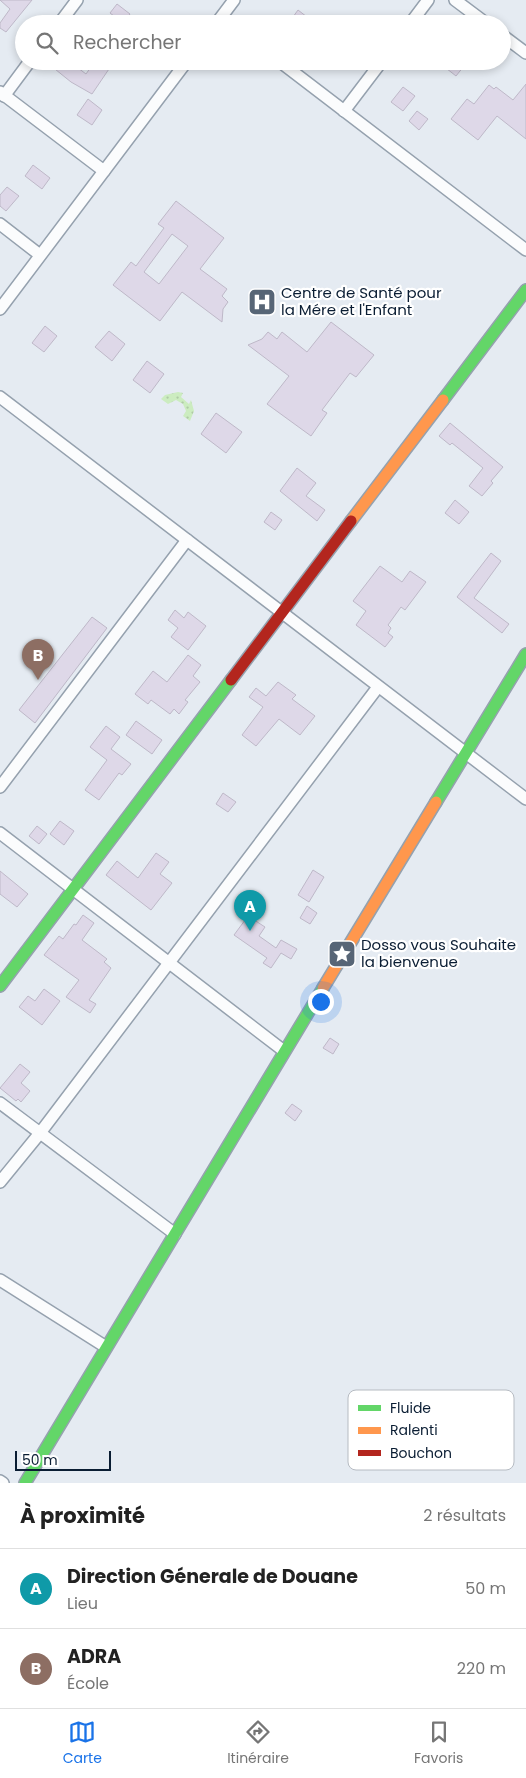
<!DOCTYPE html>
<html lang="fr">
<meta charset="utf-8">
<style>
:root{--surface:#fff;--page:#f2f2f2;--text:#222;--muted:#767676;--line:#e0e0e0;--accent:#1a73e8}
body{margin:0;font-family:Poppins,sans-serif;background:var(--page);color:var(--text)}
.scale{position:absolute;left:15px;bottom:12px;width:96px;box-sizing:border-box;padding-left:5px;border:2px solid #0a1d33;border-top:0;font-size:14px;line-height:18px;white-space:nowrap;color:#0a1d33;-webkit-text-stroke:4px #fff;paint-order:stroke}
.you{position:absolute;left:320px;top:1001px;width:18px;height:18px;margin:-12px;border:4px solid #fff;border-radius:50%;background:#1a73e8;box-shadow:0 0 0 8px #1a73e833}
.badge{display:grid;place-items:center;width:32px;height:32px;border-radius:50%;background:var(--accent);color:#fff;font-size:16px;font-weight:700}
.pin{position:absolute;translate:-50% -41px;filter:drop-shadow(0 1px 2px #0008)}
.pin::after{content:'';position:absolute;top:26px;width:18px;height:15px;background:inherit;clip-path:polygon(0 0,100% 0,50% 100%)}
.list{margin:0;padding:0;list-style:none}
h2{display:flex;justify-content:space-between;align-items:center;height:65px;margin:0;padding:0 20px;font-size:21px}
h2 small{font-size:16px;font-weight:400;color:var(--muted)}
.list li{display:grid;grid-template-columns:32px 1fr auto;gap:15px;align-items:center;box-sizing:border-box;height:80px;padding:0 20px;border-top:1px solid var(--line)}
.list b{display:block;font-size:19px;white-space:nowrap}
.list p{margin:0;font-size:16px;white-space:nowrap;color:var(--muted)}
.list em{font-size:16px;font-style:normal;color:var(--muted)}
.icon{flex:none;width:28px;height:28px;fill:none;stroke:currentColor;stroke-width:2;stroke-linecap:round;stroke-linejoin:round}
.map{position:relative;flex:none;width:526px;height:1483px;overflow:hidden}
.search{position:absolute;background:var(--surface);box-shadow:0 2px 8px #0003;left:15px;right:15px;top:15px;height:55px;display:flex;align-items:center;gap:12px;box-sizing:border-box;padding:0 18px;border-radius:28px;color:var(--muted);font-size:19px}
.sheet{height:225px;background:var(--surface)}
nav{display:flex;justify-content:space-around;align-items:center;box-sizing:border-box;height:70px;border-top:1px solid var(--line);background:var(--surface);font-size:14px;color:var(--muted)}
nav a{display:grid;justify-items:center;gap:2px}
nav .on{color:var(--accent)}
.map>svg:first-child{display:block}
</style>
<div class="map">
<svg width="526" height="1483" viewBox="0 0 526 1483">
<defs>
<pattern id="grass-dots" width="8" height="8" patternUnits="userSpaceOnUse" patternTransform="scale(1.25)"><rect width="8" height="8" fill="#ccecc0"/><path d="M2 2h.1M6 6h.1" fill="none" stroke="#aecaa5" stroke-width="1.8" stroke-linecap="round"/></pattern>
</defs>
<rect width="100%" height="100%" fill="#e5ebf2"/>
<!-- grass -->
<polygon fill="url(#grass-dots)" points="178,392 183,393 181,397 189,404 191,400 194,411 190,421 183,416 186,411 183,404 176,400 168,404 161,399 165,395"/>
<!-- building -->
<g fill="#ded8e8" stroke="#beb8c8" fill-rule="evenodd">
<polygon points="0,0 32,0 6,32 0,28 0,23 10,9"/>
<polygon points="117,4 130,14 123,23 110,13"/>
<polygon points="298,10 316,24 288,24"/>
<polygon points="45,61 69,61 86,74 95,61 105,61 111,66 92,94 71,82"/>
<polygon points="437,61 468,61 456,76"/>
<polygon points="526,84 526,139 497,116 478,140 451,119 467,99 474,104 489,85 494,89 496,87 513,100"/>
<polygon points="403,87 415,96 403,111 391,102"/>
<polygon points="88,99 102,110 92,125 77,115"/>
<polygon points="417,111 428,119 419,130 409,121"/>
<polygon points="33,165 50,178 42,189 25,176"/>
<polygon points="7,187 19,196 6,211 0,206 0,195"/>
<path d="M176,201L224,238L200,269L227,289L222,296L228,302L223,309L222,322L182,292L160,321L113,285L131,262L136,266L164,228L158,224ZM172,234L188,246L159,284L144,272Z"/>
<polygon points="331,322 374,355 356,377 350,373 322,410 327,413 311,436 267,404 289,376 248,345 262,339 268,332 277,339 282,332 307,352"/>
<polygon points="45,326 57,336 44,352 32,343"/>
<polygon points="109,331 125,344 112,361 95,347"/>
<polygon points="147,361 164,374 150,393 133,380"/>
<polygon points="216,413 242,432 226,453 201,434"/>
<polygon points="450,423 503,467 491,481 493,483 482,496 469,486 483,468 452,443 450,445 439,436"/>
<polygon points="297,468 316,483 306,496 325,510 317,521 280,491"/>
<polygon points="455,500 469,512 459,524 445,513"/>
<polygon points="271,512 282,520 275,530 264,522"/>
<polygon points="491,553 501,561 474,598 509,624 502,633 457,597"/>
<polygon points="380,566 402,582 410,571 426,582 405,610 401,607 388,625 391,628 388,633 393,637 385,647 356,625 366,611 353,601"/>
<polygon points="175,610 184,618 188,612 206,626 188,650 171,637 178,628 168,620"/>
<polygon points="92,617 107,628 35,723 19,710"/>
<polygon points="188,655 201,665 193,676 200,682 185,700 188,702 179,714 174,709 170,714 151,700 148,704 135,694 153,671 167,682"/>
<polygon points="278,682 296,695 292,699 315,716 300,735 279,719 256,746 242,735 263,707 249,697 256,688 266,696"/>
<polygon points="136,721 162,740 152,754 126,735"/>
<polygon points="106,726 120,737 111,749 131,764 122,775 119,773 99,800 85,790 107,760 90,747"/>
<polygon points="223,793 236,802 228,812 216,804"/>
<polygon points="60,821 74,831 64,845 50,834"/>
<polygon points="37,826 47,834 39,844 29,836"/>
<polygon points="156,853 169,862 160,874 172,883 151,910 106,875 117,861 138,878"/>
<polygon points="313,870 324,877 309,902 298,895"/>
<polygon points="0,871 28,894 17,907 0,894"/>
<polygon points="307,906 317,913 310,924 300,918"/>
<polygon points="83,915 94,923 82,940 107,959 104,962 111,968 89,1000 96,1004 90,1013 66,997 79,980 44,955 59,936 63,939 74,924 76,925"/>
<polygon points="248,916 265,927 259,936 276,948 281,940 297,949 291,959 281,953 271,968 263,963 267,958 234,935"/>
<polygon points="44,989 60,1001 42,1025 19,1007 28,996 35,1001"/>
<polygon points="330,1038 339,1044 333,1054 323,1048"/>
<polygon points="20,1064 30,1072 21,1083 30,1091 21,1102 18,1099 16,1101 0,1088"/>
<polygon points="292,1104 302,1111 295,1121 285,1113"/>
</g>
<g fill="none" stroke-linecap="round" stroke-linejoin="round">
<defs>
<g id="street">
<polyline points="455,0 487,24"/>
<polyline points="59,24 77,0"/>
<polyline points="216,24 234,0"/>
<polyline points="410,24 428,0"/>
<polyline points="502,35 526,53"/>
<polyline points="279,61 526,250"/>
<polyline points="0,92 104,171"/>
<polyline points="4,96 30,61"/>
<polyline points="344,111 382,61"/>
<polyline points="0,224 40,255"/>
<polyline points="0,309 187,61"/>
<polyline points="0,397 526,799"/>
<polyline points="0,787 187,540"/>
<polyline points="0,833 284,1051"/>
<polyline points="0,1103 175,1234"/>
<polyline points="0,1182 40,1133 378,687"/>
<polyline points="0,1280 106,1347"/>
<polyline points="0,1481 3,1483"/>
</g>
<g id="fast">
<polyline points="443,400 526,290"/>
<polyline points="436,802 526,654"/>
<polyline points="0,986 231,680"/>
<polyline points="25,1483 323,988"/>
</g>
<g id="slow">
<polyline points="351,521 443,400"/>
<polyline points="323,988 436,802"/>
</g>
<polyline id="jam" points="231,680 351,521"/>
</defs>
<!-- street casing -->
<use href="#street" stroke="#95a1ae" stroke-width="14"/>
<!-- fast casing -->
<use href="#fast" stroke="#95a1ae" stroke-width="14"/>
<!-- slow casing -->
<use href="#slow" stroke="#95a1ae" stroke-width="14"/>
<!-- jam casing -->
<use href="#jam" stroke="#95a1ae" stroke-width="14"/>
<!-- street -->
<use href="#street" stroke="#fbfcfd" stroke-width="11"/>
<!-- fast -->
<use href="#fast" stroke="#63d668" stroke-width="11"/>
<!-- slow -->
<use href="#slow" stroke="#ff974d" stroke-width="11"/>
<!-- jam -->
<use href="#jam" stroke="#b3261e" stroke-width="11"/>
</g>
<!-- icons -->
<defs>
<symbol id="hospital-square" viewBox="-11 -11 22 22"><rect x="-9" y="-9" width="18" height="18" rx="4" fill="#576576" stroke="#fff"/><path d="M-5-5h3v3.5h4V-5h3V5h-3V1.5h-4V5h-3Z" fill="#fff"/></symbol>
<symbol id="sight-square" viewBox="-11 -11 22 22"><rect x="-9" y="-9" width="18" height="18" rx="4" fill="#576576" stroke="#fff"/><path d="M0-6L1.8-2.2L6-1.7L2.9 1.2L3.7 5.4L0 3.3L-3.7 5.4L-2.9 1.2L-6-1.7L-1.8-2.2Z" fill="#fff"/></symbol>
</defs>
<g fill-rule="evenodd">
<use href="#hospital-square" x="246" y="286" width="32" height="32"/>
<use href="#sight-square" x="326" y="938" width="32" height="32"/>
</g>
<g text-anchor="middle" stroke-width="4.5" stroke-linejoin="round" paint-order="stroke">
<!-- poi labels -->
<g font-size="15" fill="#0a1d33" stroke="#fff" text-anchor="start">
<text x="281" y="298">Centre de Santé pour<tspan x="281" dy="17">la Mére et l'Enfant</tspan></text>
<text x="361" y="950">Dosso vous Souhaite<tspan x="361" dy="17">la bienvenue</tspan></text>
</g>
</g>
<!-- legend -->
<rect x="348" y="1390" width="166" height="80" rx="8" fill="#fff" stroke="#b6bbc2" stroke-width="1"/>
<rect x="358" y="1405" width="23" height="6" fill="#63d668"/>
<rect x="358" y="1427" width="23" height="7" fill="#ff974d"/>
<rect x="358" y="1450" width="23" height="6" fill="#b3261e"/>
<g font-size="14" fill="#0a1d33">
<text x="390" y="1413">Fluide</text>
<text x="390" y="1435">Ralenti</text>
<text x="390" y="1458">Bouchon</text>
</g>
</svg>
<div class="scale">50 m</div>
<div class="you"></div>
<div class="pin badge" style="left:250px;top:931px;background:#0f9aa8">A</div>
<div class="pin badge" style="left:38px;top:680px;background:#8d6e63">B</div>
<div class="search"><svg class="icon" aria-label="search" viewBox="0 0 24 24"><circle cx="10" cy="10" r="6"/><path d="M15 15l6 6"/></svg>Rechercher</div>
</div>
<section class="sheet">
<h2>À proximité<small>2 résultats</small></h2>
<ul class="list">
<li><span class="badge" style="background:#0f9aa8">A</span><div><b>Direction Génerale de Douane</b><p>Lieu</p></div><em>50 m</em></li>
<li><span class="badge" style="background:#8d6e63">B</span><div><b>ADRA</b><p>École</p></div><em>220 m</em></li>
</ul>
</section>
<nav>
<a class="on"><svg class="icon" aria-label="map" viewBox="0 0 24 24"><path d="M3 6l6-2 6 2 6-2v14l-6 2-6-2-6 2zM9 4v14M15 6v14"/></svg>Carte</a>
<a><svg class="icon" aria-label="directions" viewBox="0 0 24 24"><path d="M12 3l9 9-9 9-9-9zM9 14v-3h6M13 9l2 2-2 2"/></svg>Itinéraire</a>
<a><svg class="icon" aria-label="saved" viewBox="0 0 24 24"><path d="M7 4h10v16l-5-4-5 4z"/></svg>Favoris</a>
</nav>
